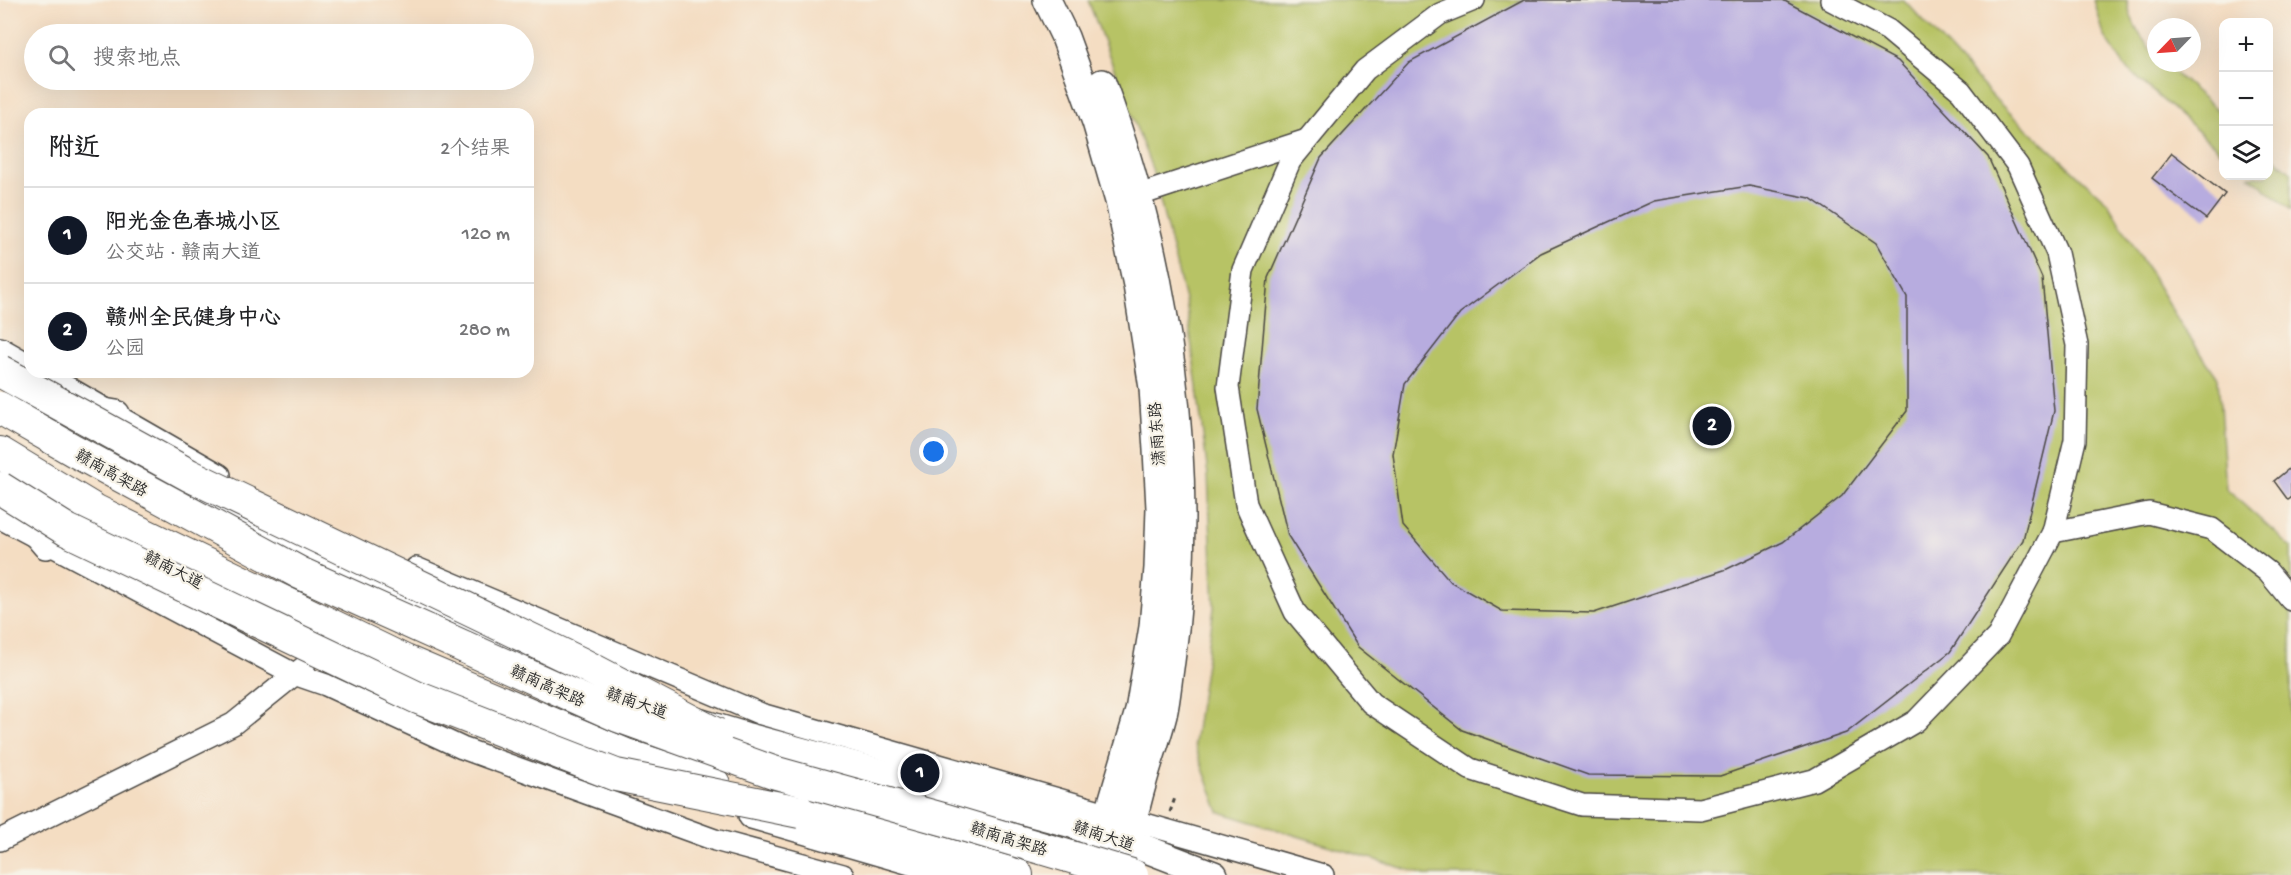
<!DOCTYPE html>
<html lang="zh">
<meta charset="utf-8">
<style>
:root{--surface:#fff;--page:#f2f2f2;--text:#202124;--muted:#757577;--line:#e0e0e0;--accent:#111827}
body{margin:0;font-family:"Gochi Hand","LXGW WenKai TC",sans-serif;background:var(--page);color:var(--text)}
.controls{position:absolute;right:18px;top:18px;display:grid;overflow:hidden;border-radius:12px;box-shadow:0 6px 24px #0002}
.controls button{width:54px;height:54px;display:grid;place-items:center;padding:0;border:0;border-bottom:2px solid var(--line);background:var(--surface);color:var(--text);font:30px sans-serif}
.compass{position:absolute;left:2147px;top:18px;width:54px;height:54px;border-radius:50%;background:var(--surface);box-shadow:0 6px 24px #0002;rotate:245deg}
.you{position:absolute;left:934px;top:452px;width:21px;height:21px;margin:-15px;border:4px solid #fff;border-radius:50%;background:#1a73e8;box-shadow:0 0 0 9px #1a73e833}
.badge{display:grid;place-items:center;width:39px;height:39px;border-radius:50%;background:var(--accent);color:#fff;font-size:20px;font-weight:700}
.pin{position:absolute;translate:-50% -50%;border:3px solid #fff;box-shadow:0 2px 6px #0006}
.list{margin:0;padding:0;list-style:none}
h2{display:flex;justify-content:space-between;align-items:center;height:78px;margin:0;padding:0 24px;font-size:26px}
h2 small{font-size:20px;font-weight:400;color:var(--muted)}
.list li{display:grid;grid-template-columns:39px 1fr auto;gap:18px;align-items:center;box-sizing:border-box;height:96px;padding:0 24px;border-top:2px solid var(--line)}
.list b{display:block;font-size:22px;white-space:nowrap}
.list p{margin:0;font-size:20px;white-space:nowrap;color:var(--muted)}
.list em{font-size:20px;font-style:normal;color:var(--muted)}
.icon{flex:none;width:33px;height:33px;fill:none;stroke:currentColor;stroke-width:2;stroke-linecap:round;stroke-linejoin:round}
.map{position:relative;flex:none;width:2291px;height:875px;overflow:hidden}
.search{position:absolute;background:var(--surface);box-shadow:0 6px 24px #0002;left:24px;top:24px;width:510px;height:66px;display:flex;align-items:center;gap:15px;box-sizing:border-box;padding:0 21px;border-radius:33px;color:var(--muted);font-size:22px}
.panel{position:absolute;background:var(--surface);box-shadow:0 6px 24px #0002;left:24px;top:108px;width:510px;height:270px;border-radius:18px}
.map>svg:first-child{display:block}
</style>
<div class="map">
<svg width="2291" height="875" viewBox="0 0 2291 875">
<rect width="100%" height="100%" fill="#f7f3e8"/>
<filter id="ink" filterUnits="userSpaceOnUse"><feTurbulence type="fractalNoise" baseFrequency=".0167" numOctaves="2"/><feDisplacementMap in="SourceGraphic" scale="12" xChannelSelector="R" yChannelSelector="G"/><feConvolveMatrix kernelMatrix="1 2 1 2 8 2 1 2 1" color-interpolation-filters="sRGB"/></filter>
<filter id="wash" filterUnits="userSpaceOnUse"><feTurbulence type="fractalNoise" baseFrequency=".008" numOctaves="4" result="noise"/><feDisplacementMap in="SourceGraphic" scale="24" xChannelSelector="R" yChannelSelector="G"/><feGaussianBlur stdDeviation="1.35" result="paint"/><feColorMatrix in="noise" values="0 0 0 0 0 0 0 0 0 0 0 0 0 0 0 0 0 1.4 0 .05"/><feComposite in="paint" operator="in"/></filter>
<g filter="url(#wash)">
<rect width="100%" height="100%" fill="#f4ddc2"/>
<!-- green -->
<g fill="#b7c365" stroke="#717748" stroke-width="1.5">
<polygon points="1088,0 1904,0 1998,102 2108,203 2178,320 2218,378 2226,489 2291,547 2291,875 1425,875 1219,812 1194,744 1214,608 1208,475 1187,308 1152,169"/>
<path d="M2094,0H2127C2129,12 2133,23 2139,33C2144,43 2156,52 2156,63H2163L2223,115V153L2125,67L2104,35Z"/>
<polygon points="2269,153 2291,172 2291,210 2250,176 2268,176"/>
</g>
<g id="blocks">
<!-- building -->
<g fill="#b7acdf" fill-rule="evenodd">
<path d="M1524,0H1783L1898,61L1988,157L2042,278L2054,411L2023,540L1950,652L1846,733L1720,776L1588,775L1462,730L1358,647L1288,536L1257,409L1268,278L1321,158L1409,62ZM1749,186L1810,198L1876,243L1907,297V411L1842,496L1783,542L1727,569L1594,613L1502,611L1451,582L1403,526L1393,454L1405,384L1460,313L1541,253L1654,201Z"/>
<polygon points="2172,153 2225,194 2206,219 2152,178"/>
<polygon points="2291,467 2291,498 2288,500 2274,481"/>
</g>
</g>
</g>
<g filter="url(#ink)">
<use href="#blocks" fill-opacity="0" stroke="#494642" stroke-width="1.5"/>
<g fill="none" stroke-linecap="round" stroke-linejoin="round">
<defs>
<g id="minor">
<polyline points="1474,0 1440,14 1365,70 1290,161 1243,270 1228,387 1246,504 1295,612 1371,703 1470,769 1582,805 1700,809 1814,780 1916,721 1998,636 2053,532 2075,440 2077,345 2057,253 2018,166 1961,91 1888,30 1831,0"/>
<polyline points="1136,196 1307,140"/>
<polyline points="0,348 30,365"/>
<polyline points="41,372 220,475"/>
<polyline points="0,518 294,674 326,685 462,748 715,840 843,875"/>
<polyline points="2053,532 2149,513 2212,529 2268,572 2291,600"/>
<polyline points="416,568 761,714 1323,875"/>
<polyline points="0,840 233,724 304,667"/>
</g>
<g id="major">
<polyline points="1047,0 1065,37 1096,122 1119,201 1137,285 1153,388 1157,450 1160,508 1158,568 1153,627 1139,711 1097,853"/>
<path d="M1102,83C1168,261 1198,473 1171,661C1168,679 1167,698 1163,715C1157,739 1148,762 1142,785C1135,809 1130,835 1124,859"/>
<polyline points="73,407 116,414"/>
<polyline points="125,457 211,507 380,591 608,693"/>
<polyline points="5,497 46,545"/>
<polyline points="695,721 745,736 1072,824 1101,836 1128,842 1214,875"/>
<polyline points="752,815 959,875"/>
</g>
<g id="highway">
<polyline points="0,453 96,511 405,661 626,755 714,784"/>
<polyline points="775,804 1017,875"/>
</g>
</defs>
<!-- minor casing -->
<use href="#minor" stroke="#494642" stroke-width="24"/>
<!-- major casing -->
<use href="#major" stroke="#494642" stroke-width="30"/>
<!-- highway casing -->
<use href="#highway" stroke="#494642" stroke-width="34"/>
<!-- path -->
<polyline stroke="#494642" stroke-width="3" stroke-dasharray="4.5 4.5" stroke-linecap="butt" points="1170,812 1176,795"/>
<!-- minor -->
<use href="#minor" stroke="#fff" stroke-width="21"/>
<!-- major -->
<use href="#major" stroke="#fff" stroke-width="27"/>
<!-- highway -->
<use href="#highway" stroke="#fff" stroke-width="32"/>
<defs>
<g id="highway-bridge">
<polyline points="0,371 189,475 580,663 716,734"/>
<polyline points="0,408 73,450 300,573 618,716 773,772 946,820 1132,875"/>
<polyline points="0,488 67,530 416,697 616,775 800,812"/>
</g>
</defs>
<!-- highway-bridge casing -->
<use href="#highway-bridge" stroke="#494642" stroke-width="34" stroke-linecap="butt"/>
<!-- highway-bridge -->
<use href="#highway-bridge" stroke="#fff" stroke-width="32"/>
</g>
</g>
<g text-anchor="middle" stroke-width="4.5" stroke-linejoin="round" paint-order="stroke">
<!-- street labels -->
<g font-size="16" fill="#2b2b2b" stroke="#f7f3e8">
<text transform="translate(1156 434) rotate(-94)" y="6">潇雨东路</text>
<text transform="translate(112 472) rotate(29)" y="6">赣南高架路</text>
<text transform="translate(174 569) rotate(27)" y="6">赣南大道</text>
<text transform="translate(548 685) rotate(24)" y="6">赣南高架路</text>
<text transform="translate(637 702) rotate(19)" y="6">赣南大道</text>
<text transform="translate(1104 835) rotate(18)" y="6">赣南大道</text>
<text transform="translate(1009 838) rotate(17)" y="6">赣南高架路</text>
</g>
</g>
</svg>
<div class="controls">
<button>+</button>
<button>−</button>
<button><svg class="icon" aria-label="layers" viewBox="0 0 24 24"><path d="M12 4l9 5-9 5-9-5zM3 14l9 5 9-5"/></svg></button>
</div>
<svg class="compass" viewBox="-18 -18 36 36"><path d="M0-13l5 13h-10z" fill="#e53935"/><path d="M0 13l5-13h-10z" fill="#757577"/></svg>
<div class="you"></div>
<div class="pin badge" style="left:920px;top:773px">1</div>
<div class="pin badge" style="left:1712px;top:426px">2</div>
<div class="search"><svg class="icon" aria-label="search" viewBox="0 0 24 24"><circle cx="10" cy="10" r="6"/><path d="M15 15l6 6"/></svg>搜索地点</div>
<section class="panel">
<h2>附近<small>2个结果</small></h2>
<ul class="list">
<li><span class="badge">1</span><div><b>阳光金色春城小区</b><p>公交站 · 赣南大道</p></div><em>120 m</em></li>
<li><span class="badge">2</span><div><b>赣州全民健身中心</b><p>公园</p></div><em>280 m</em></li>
</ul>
</section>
</div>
